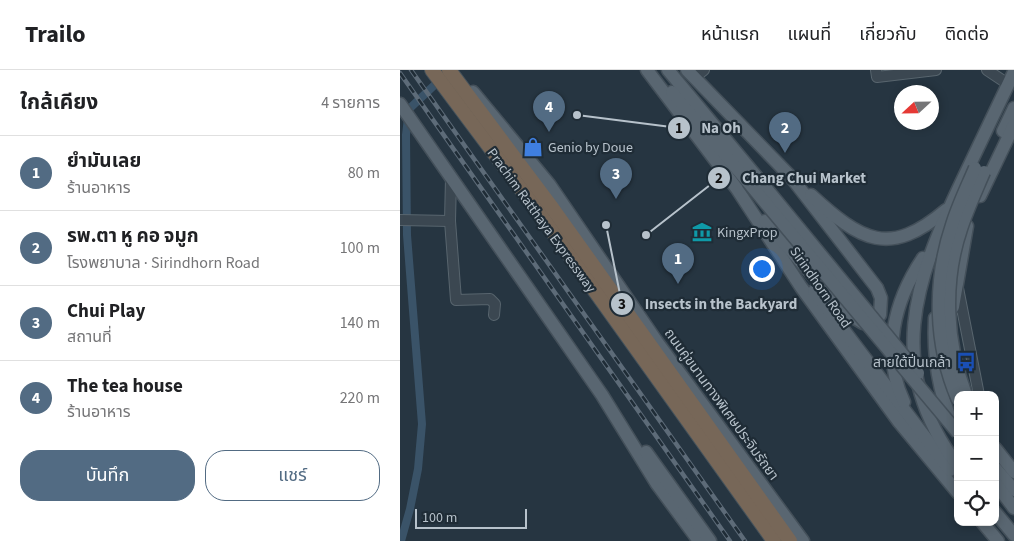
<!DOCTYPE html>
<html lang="th">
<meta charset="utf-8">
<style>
:root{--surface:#fff;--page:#f6f6f6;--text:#202124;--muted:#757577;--line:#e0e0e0;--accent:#526b83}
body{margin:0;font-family:"Source Sans 3","Noto Sans Thai",sans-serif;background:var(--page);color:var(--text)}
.controls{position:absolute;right:15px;bottom:15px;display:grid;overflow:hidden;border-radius:10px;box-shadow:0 2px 8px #0003}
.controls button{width:45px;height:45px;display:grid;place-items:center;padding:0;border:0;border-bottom:1px solid var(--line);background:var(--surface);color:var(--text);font:25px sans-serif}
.compass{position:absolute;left:494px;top:15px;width:45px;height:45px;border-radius:50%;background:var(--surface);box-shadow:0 2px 8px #0003;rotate:248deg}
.scale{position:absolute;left:15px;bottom:12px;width:112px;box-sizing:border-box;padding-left:5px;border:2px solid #b7c2cb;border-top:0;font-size:14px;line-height:18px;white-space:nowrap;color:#b7c2cb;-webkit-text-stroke:4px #1f2c36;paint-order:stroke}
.you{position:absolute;left:361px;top:198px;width:18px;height:18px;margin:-12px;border:4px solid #fff;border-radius:50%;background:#1a73e8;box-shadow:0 0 0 8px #1a73e833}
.badge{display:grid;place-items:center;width:32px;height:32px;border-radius:50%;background:var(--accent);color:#fff;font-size:16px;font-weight:700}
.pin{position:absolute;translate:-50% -41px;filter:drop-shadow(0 1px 2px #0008)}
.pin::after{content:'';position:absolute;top:26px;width:18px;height:15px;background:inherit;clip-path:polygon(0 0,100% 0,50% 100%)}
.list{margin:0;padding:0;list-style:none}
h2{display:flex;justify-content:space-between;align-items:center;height:65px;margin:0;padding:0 20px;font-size:21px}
h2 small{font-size:16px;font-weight:400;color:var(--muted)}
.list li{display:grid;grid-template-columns:32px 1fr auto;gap:15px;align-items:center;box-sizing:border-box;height:75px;padding:0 20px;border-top:1px solid var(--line)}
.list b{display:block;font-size:19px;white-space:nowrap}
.list p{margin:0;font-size:16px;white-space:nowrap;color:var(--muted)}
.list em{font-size:16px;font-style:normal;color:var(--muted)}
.actions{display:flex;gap:10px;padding:15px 20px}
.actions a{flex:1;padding:11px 0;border:1px solid var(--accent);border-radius:20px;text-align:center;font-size:18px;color:var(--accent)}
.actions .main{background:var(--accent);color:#fff}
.icon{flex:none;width:28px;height:28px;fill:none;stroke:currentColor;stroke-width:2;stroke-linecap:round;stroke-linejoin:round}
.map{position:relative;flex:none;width:614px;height:471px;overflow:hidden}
header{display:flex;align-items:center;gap:30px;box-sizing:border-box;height:70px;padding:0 25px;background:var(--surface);border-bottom:1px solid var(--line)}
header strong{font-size:24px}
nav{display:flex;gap:28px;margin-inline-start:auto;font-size:18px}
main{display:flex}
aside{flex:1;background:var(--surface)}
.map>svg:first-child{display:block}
</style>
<header>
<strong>Trailo</strong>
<nav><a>หน้าแรก</a><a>แผนที่</a><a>เกี่ยวกับ</a><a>ติดต่อ</a></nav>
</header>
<main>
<aside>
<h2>ใกล้เคียง<small>4 รายการ</small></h2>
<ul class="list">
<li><span class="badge">1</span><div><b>ยำมันเลย</b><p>ร้านอาหาร</p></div><em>80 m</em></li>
<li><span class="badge">2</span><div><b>รพ.ตา หู คอ จมูก</b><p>โรงพยาบาล · Sirindhorn Road</p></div><em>100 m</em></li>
<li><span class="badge">3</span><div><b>Chui Play</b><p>สถานที่</p></div><em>140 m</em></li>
<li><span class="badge">4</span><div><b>The tea house</b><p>ร้านอาหาร</p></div><em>220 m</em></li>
</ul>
<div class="actions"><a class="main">บันทึก</a><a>แชร์</a></div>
</aside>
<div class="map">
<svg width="614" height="471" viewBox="0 0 614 471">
<rect width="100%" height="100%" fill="#263541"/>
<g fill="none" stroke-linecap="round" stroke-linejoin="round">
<!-- canal -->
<polyline stroke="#3a5368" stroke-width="8" points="1,471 10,439 18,399 22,354 7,165 6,65 9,39 42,8"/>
<defs>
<g id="minor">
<polyline points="476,0 477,7 536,0"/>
<polyline points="587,0 608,14"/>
<polyline points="295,7 304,0"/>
<polyline points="51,108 50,151 56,230 90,229 95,234 94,245"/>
<polyline points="0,150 50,151"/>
<polyline points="558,218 579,325"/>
</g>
<g id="major">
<polyline points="247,0 337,119 401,217 499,352 558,423"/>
<polyline points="268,0 356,106"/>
<polyline points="287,0 391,107 477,218 481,228 480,245 474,251 463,253 445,242 365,151"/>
<polyline points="73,22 149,114 257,272 403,471"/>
<polyline points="272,22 348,112"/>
<polyline points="0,34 202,325 257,414 299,471"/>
<polyline points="603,61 614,38"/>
<path d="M411,125C461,171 489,188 546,140"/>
<polyline points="580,126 614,55"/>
<polyline points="414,221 550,400"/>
<polyline points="553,237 567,156"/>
<path d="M535,248C533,285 538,321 553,355"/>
<path d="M504,332C481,283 494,231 523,188"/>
<polyline points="595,378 614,402"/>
<polyline points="246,382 310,471"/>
<path d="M558,396C484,297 514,212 562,111C579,75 597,38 614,2"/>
<polyline points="595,398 614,420"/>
<polyline points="595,413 614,438"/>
<polyline points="595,442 614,465"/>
<polyline points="582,452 598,471"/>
</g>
<g id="highway">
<polyline points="32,0 142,147 374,471"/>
<polyline points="49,0 153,139 390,471"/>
</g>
</defs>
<!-- minor casing -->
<use href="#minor" stroke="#58656e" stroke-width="12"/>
<!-- major casing -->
<use href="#major" stroke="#44505a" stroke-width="15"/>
<!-- highway casing -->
<use href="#highway" stroke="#45525b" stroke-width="16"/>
<!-- minor -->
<use href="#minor" stroke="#3b4751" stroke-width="10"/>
<!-- major -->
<use href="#major" stroke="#596671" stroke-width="12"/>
<!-- highway -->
<use href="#highway" stroke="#776758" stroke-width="14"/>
<defs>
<g id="rail">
<polyline points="11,0 345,471"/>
<polyline points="0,3 330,471"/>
</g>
</defs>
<!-- rail casing -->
<use href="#rail" stroke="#5d6b78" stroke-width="4.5"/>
<!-- rail -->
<use href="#rail" stroke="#1f2c36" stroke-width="2.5" stroke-dasharray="8" stroke-linecap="butt"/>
<defs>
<g id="major-bridge">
<polyline points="356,106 518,303"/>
<polyline points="348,112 558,363"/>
<path d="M566,325C546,273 543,212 561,159C567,140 576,121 584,102"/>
<path d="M558,330C534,275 533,211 552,155C558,135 567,117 575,98"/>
</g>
</defs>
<!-- major-bridge casing -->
<use href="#major-bridge" stroke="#44505a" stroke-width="15" stroke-linecap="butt"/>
<!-- major-bridge -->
<use href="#major-bridge" stroke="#596671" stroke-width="12"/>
</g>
<!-- icons -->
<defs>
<symbol id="shop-bare" viewBox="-9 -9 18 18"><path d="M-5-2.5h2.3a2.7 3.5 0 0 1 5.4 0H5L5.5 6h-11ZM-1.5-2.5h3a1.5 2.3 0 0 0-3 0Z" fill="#3f7fe0" stroke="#1f2c36" stroke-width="2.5" paint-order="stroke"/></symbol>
<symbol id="museum-bare" viewBox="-9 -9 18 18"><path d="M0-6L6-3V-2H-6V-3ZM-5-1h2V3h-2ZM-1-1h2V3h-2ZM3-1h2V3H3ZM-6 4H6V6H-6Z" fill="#0f9aa8" stroke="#1f2c36" stroke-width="2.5" paint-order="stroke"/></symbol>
<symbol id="bus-bare" viewBox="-9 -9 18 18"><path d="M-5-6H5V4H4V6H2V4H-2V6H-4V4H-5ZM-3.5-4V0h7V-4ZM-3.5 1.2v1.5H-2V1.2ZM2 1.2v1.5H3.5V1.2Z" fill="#1a4fb4" stroke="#1f2c36" stroke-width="2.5" paint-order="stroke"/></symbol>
</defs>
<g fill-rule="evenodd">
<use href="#shop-bare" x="119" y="63" width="28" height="28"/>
<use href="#museum-bare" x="288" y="148" width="28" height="28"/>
<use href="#bus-bare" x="552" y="278" width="28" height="28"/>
</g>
<g text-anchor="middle" stroke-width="4.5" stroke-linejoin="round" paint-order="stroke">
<!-- poi labels -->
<g font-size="14" fill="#b7c2cb" stroke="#1f2c36" text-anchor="start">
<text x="148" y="82">Genio by Doue</text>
<text x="317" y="167">KingxProp</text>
<text x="551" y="297" text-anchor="end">สายใต้ปิ่นเกล้า</text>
</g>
<!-- street labels -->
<g font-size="14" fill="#b7c2cb" stroke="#1f2c36">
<text transform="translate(142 150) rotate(54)" y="5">Prachim Ratthaya Expressway</text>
<text transform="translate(421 217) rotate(55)" y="5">Sirindhorn Road</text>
<text transform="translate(322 334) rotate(54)" y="5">ถนนคู่ขนานทางพิเศษประจิมรัถยา</text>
</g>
</g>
<!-- callouts -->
<path fill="none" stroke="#b7c2cb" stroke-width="2" d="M177 45L279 58M246 165L319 108M206 155L222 234"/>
<g fill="#b7c2cb" stroke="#1f2c36" stroke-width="2">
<circle cx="177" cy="45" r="5"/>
<circle cx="246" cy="165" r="5"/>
<circle cx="206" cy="155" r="5"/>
<circle cx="279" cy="58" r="12"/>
<circle cx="319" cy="108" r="12"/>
<circle cx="222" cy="234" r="12"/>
</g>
<g font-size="15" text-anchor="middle" font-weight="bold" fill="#111">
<text x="279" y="63">1</text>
<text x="319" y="113">2</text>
<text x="222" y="239">3</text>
</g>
<g font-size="15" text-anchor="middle" font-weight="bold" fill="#b7c2cb" stroke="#1f2c36" stroke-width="4.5" stroke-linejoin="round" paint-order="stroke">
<text x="321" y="63">Na Oh</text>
<text x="404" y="113">Chang Chui Market</text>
<text x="321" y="239">Insects in the Backyard</text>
</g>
</svg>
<div class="controls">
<button>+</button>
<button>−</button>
<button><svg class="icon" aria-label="locate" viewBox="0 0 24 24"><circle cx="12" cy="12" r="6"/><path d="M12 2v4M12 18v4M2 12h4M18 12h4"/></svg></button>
</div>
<svg class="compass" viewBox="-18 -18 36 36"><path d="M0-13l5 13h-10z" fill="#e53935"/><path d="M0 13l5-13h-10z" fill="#757577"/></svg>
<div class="scale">100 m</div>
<div class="you"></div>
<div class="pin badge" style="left:278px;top:214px">1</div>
<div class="pin badge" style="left:385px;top:83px">2</div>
<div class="pin badge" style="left:216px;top:129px">3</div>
<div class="pin badge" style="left:149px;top:62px">4</div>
</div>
</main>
